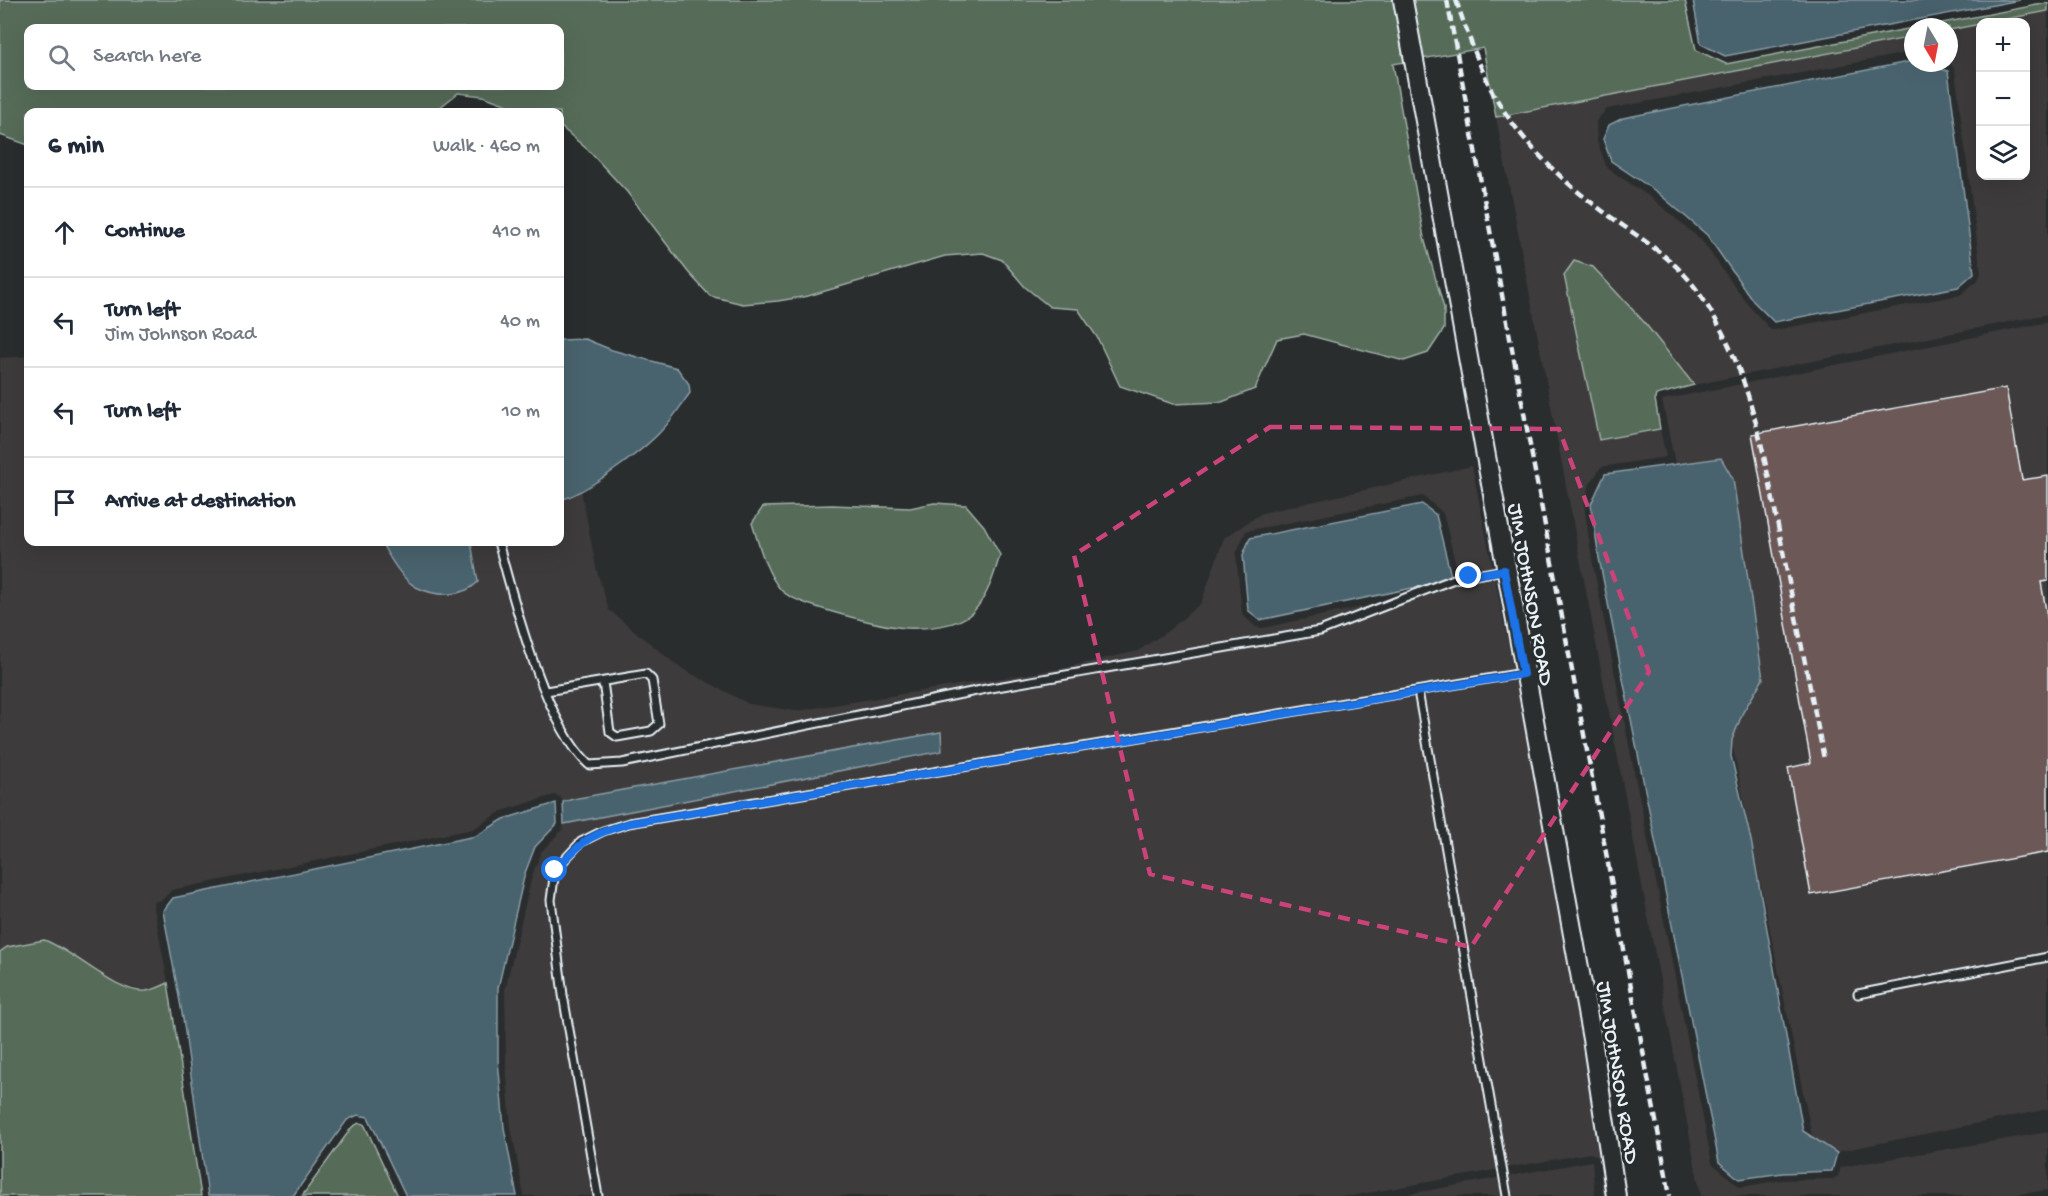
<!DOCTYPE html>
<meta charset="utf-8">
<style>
:root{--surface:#fff;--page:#f6f6f7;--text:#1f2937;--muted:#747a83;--line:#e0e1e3}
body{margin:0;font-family:"Gochi Hand",sans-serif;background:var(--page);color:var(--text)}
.controls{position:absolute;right:18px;top:18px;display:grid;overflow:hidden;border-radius:12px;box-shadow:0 6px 24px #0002}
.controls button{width:54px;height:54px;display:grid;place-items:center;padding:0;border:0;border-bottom:2px solid var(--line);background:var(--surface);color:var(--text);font:30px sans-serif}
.compass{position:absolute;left:1904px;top:18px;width:54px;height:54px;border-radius:50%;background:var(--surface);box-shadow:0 6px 24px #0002;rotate:170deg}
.stop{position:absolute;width:18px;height:18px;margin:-14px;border:4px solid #1a73e8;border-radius:50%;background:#fff}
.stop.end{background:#1a73e8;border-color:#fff;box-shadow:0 2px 6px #0008}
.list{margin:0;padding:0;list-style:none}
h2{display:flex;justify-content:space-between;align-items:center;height:78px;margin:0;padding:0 24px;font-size:26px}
h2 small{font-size:20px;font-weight:400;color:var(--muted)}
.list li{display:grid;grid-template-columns:39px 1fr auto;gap:18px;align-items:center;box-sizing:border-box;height:90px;padding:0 24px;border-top:2px solid var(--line)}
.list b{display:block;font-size:22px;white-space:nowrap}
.list p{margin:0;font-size:20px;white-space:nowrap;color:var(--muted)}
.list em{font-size:20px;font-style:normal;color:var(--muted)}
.icon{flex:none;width:33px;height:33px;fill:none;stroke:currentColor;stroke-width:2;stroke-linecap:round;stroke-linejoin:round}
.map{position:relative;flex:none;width:2048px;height:1196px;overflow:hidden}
.search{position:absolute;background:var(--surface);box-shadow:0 6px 24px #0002;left:24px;top:24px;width:540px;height:66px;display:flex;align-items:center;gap:15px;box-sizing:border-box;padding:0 21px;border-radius:12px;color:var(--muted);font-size:22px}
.panel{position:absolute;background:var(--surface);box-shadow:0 6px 24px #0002;left:24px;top:108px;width:540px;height:438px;border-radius:12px}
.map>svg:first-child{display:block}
</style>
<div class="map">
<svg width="2048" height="1196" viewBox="0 0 2048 1196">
<rect width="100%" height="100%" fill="#2a2d2e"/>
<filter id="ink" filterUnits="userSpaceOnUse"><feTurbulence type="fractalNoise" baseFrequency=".0167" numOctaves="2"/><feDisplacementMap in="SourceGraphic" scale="12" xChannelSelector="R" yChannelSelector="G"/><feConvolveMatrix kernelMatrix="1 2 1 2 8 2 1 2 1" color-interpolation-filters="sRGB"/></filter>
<g filter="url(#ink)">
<!-- built -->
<g fill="#3e3a3a" fill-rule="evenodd">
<polygon points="2048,11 2048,314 1694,385 1644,322 1564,275 1599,440 1660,429 1666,457 1601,467 1590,484 1584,505 1592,559 1712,1163 1740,1187 1783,1180 1833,1179 1838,1176 1841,1167 2048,1132 2048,1190 2005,1196 1701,1196 1496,117 1913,37 1913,52 1607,109 1596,121 1597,141 1607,168 1653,199 1702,241 1748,305 1771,330 1775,330 1960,295 1978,280 1981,273 1955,71 1952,65 1946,63 1949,63 1949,30 1980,24 1980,176 2026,176 2026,22 1990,22"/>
<polygon points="2048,322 2048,1109 1816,1156 1662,400"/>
<path d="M28,356V542H381L392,561L478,582L471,542H560V500L581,489L596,568L609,610L679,667L749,704L796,711L1064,668L1138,651L1169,630L1201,603L1224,538L1262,513L1472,466L1522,712L1583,1041L1608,1196H1603L1599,1161L1597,1156L1590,1153L1351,1196H524L511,1127L506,1065L505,990L532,876L541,852L562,830L564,824L942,751L941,733L563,802L560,797L554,795L502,811L473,829L172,890L162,900L153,902L168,983L145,991L112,983L96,969L7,947L0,952V358ZM1423,496L1443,513L1458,574L1454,583L1438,591L1262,628L1256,627L1242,614L1236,554L1246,531Z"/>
<polygon points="1592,1161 1595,1196 1397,1196"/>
</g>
<!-- green -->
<g fill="#566c58" stroke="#9faea8" stroke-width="1.5" fill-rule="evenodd">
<path d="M0,0H1394L1405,62L1393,64L1424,238L1444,308V329L1428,353L1404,361L1304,334L1277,339L1255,389L1222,402L1173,404L1120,386L1097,337L1078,309L1050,307L1025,287L1002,260L983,253L945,256L808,296L778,301L743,304L710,296L688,272L627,192L588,150L560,126V112H527L483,96L458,93L434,112H28V145L0,135ZM28,28H560V86H28Z"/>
<polygon points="1411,0 1685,0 1696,50 1726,64 1913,28 1913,37 1496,117 1483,48 1422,59"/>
<polygon points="2048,3 2048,11 1949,30 1949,27 1921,27"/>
<polygon points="1574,261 1593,267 1644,322 1694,385 1656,395 1655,399 1660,429 1599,440 1564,275"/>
<path d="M934,503L966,505L984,526L1000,555C994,575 988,596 973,612C959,626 926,629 907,628C885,627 794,605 781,590C766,573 759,545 752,523L763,507L832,505L910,508Z"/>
<path d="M44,940C75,951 117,994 146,991C153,990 162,986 168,983L201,1196H0V952L7,947Z"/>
<polygon points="359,1123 364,1124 398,1196 302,1196 352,1127"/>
</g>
<!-- water -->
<g fill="#4a636e" stroke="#899ca5" stroke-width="1.5">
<polygon points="1693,0 2020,0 1725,56 1701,44"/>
<polygon points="1913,61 1948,71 1974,273 1958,287 1774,322 1753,301 1707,235 1657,192 1611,161 1603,139 1609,125 1623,118"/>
<path d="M585,339L612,350L677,368L689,384L690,393C681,405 673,419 662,430C644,450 585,494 560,500V340Z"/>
<polygon points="1721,458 1733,479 1763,679 1743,712 1732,740 1731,756 1751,840 1803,1131 1837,1153 1832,1171 1783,1173 1739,1179 1719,1162 1599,558 1591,504 1605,474"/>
<polygon points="1422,504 1436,515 1451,576 1436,583 1260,620 1248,610 1243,555 1250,538"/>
<path d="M381,542H471L478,582C462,598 436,597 416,587C401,579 389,556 381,542Z"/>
<polygon points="941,732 942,751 564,824 563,802 573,799"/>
<polygon points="556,803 557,824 535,847 525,873 498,988 498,1060 504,1128 517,1196 406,1196 368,1117 358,1115 347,1120 293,1196 208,1196 183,1018 163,911 173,898 476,836 504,819"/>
</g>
<!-- building -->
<polygon fill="#6c5957" stroke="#e8f1f8" stroke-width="1.5" points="2006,388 2022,480 2048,476 2048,581 2041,582 2048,622 2048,852 1811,895 1788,768 1811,763 1752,434"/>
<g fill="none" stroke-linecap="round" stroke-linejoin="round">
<defs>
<g id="lane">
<path d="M498,542C514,601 545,725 589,765L622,763L991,688L1320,631L1454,579L1504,570"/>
<polyline points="546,691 646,674 652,680 659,724 651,731 617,737 610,732 603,682"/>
<polyline points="1418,691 1507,1196"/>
<polyline points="1858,994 2048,957"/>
<polyline points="598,1196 563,995 551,900 555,870 581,842 603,831 629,823 1523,673"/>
</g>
<polyline id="secondary" points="1403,0 1592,1039 1616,1196"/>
</defs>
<!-- lane casing -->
<use href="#lane" stroke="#e8f1f8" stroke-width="11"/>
<!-- secondary casing -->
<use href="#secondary" stroke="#e8f1f8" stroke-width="22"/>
<!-- lane -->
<use href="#lane" stroke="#2a2d2e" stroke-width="7"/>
<!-- secondary -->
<use href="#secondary" stroke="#2a2d2e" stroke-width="18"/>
<!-- rail -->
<g stroke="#e8f1f8" stroke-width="4.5" stroke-dasharray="9 4.5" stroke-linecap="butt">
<polyline points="1447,0 1670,1196"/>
<path d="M1456,0C1466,30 1477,60 1491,89C1515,135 1558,178 1600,209C1634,235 1675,257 1699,293C1752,370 1763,452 1781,541C1795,614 1810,686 1824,759"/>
</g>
</g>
</g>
<g fill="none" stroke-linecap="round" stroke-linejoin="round" filter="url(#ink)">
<!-- route -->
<path stroke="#1a73e8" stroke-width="8" d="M555,870C583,840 589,835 630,823L1523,674L1504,570L1469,576"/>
</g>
<!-- marked area -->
<path fill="none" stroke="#ca437a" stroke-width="4.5" stroke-dasharray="12 8" stroke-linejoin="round" d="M1270,427L1559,429L1649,672L1471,947L1150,874L1074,555Z"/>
<g text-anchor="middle" stroke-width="6" stroke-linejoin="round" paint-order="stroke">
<!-- street labels -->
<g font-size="22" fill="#e8f1f8" stroke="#2a2d2e">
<text transform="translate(1533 594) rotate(80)" y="8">JIM JOHNSON ROAD</text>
<text transform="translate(1620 1072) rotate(81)" y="8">JIM JOHNSON ROAD</text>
</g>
</g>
</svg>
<div class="controls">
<button>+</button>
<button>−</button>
<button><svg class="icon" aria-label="layers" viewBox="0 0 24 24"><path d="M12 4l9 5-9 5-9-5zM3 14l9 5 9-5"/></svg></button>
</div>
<svg class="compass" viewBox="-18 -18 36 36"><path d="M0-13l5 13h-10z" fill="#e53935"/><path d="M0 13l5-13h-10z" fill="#747a83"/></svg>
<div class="stop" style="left:555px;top:870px"></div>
<div class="stop end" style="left:1469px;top:576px"></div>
<div class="search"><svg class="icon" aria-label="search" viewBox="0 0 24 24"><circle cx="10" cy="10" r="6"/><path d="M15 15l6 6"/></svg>Search here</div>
<section class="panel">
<h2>6 min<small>Walk · 460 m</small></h2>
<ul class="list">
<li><svg class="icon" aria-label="ahead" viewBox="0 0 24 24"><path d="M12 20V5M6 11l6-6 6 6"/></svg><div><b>Continue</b></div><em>410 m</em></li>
<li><svg class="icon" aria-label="left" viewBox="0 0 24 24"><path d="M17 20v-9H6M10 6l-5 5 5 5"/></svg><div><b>Turn left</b><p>Jim Johnson Road</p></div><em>40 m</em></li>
<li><svg class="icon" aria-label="left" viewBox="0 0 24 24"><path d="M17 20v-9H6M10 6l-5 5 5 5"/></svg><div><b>Turn left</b></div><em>10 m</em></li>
<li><svg class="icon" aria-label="arrive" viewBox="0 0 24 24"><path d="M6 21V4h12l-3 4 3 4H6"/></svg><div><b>Arrive at destination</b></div></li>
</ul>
</section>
</div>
